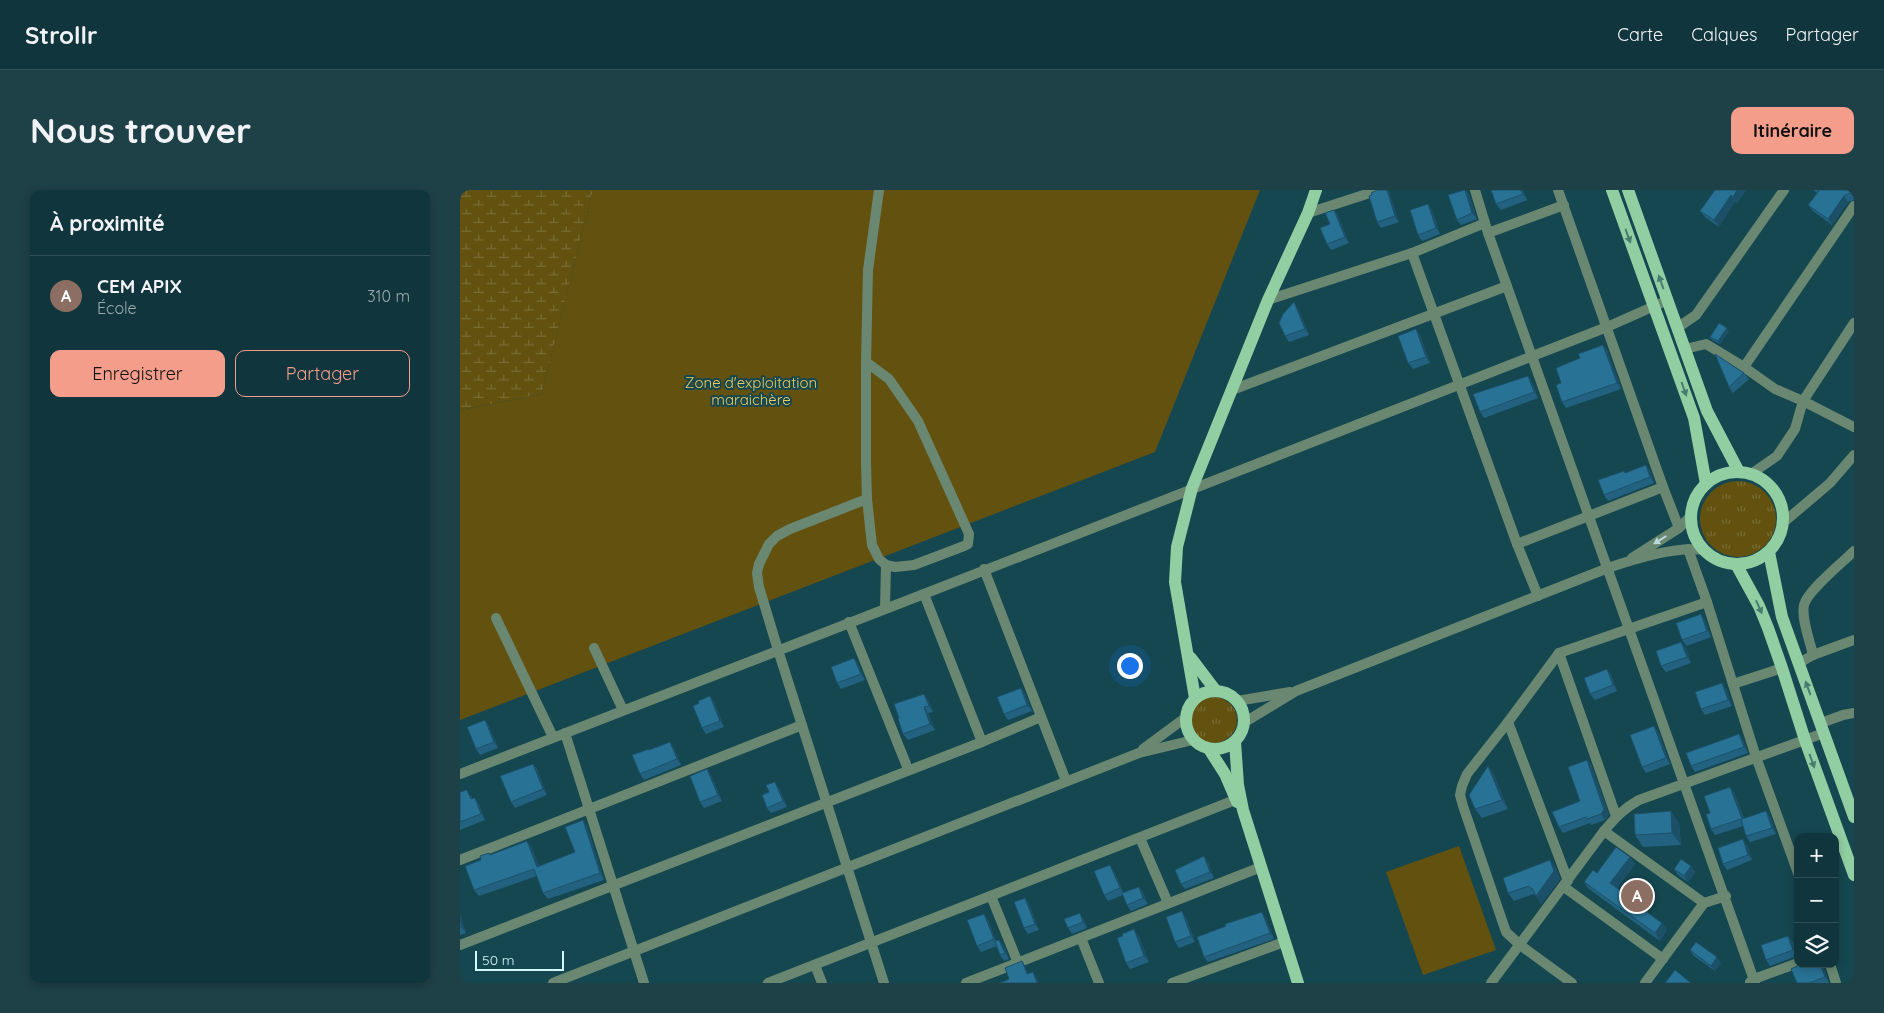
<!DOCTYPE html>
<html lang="fr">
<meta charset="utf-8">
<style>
:root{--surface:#10353c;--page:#1e4047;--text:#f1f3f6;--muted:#9cabaf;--line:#305056;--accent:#f49d8b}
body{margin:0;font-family:Quicksand,sans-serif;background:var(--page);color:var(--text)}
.controls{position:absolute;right:15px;bottom:15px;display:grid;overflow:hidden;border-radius:10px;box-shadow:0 2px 8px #0003}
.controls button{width:45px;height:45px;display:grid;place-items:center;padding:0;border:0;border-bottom:1px solid var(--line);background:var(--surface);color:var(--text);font:25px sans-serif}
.scale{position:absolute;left:15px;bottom:12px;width:89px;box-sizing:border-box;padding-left:5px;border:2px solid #d4f6fd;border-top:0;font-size:14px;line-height:18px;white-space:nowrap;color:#d4f6fd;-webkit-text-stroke:4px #154750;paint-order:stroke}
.you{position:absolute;left:669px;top:475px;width:18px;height:18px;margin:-12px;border:4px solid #fff;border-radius:50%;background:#1a73e8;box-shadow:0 0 0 8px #1a73e833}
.badge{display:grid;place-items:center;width:32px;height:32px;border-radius:50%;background:var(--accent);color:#fff;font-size:16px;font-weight:700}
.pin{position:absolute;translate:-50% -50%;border:2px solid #fff;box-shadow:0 1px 5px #0006}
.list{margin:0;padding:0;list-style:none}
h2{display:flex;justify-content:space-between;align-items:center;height:65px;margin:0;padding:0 20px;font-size:21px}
h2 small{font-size:16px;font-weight:400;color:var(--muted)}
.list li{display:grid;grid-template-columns:32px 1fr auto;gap:15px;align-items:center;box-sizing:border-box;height:80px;padding:0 20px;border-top:1px solid var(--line)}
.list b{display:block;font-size:19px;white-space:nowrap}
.list p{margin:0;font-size:16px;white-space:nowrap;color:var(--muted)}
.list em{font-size:16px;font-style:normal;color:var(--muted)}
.actions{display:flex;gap:10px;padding:15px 20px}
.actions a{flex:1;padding:11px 0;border:1px solid var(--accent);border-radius:10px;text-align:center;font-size:18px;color:var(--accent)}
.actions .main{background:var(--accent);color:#111}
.icon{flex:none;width:28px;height:28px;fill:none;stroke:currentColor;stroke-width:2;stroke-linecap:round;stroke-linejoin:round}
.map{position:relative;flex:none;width:1394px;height:793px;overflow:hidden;border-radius:10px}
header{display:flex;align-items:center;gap:30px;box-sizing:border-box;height:70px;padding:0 25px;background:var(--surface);border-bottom:1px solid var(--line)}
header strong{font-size:24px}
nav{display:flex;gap:28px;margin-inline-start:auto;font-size:18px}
.intro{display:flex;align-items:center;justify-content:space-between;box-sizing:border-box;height:120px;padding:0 30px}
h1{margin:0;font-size:35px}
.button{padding:12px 22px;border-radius:10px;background:var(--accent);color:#111;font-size:18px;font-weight:700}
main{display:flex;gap:30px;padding:0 30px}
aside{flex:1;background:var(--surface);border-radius:10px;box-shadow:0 2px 8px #0003}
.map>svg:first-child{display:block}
</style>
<header>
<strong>Strollr</strong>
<nav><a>Carte</a><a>Calques</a><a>Partager</a></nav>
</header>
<div class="intro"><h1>Nous trouver</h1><a class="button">Itinéraire</a></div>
<main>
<aside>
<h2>À proximité<small></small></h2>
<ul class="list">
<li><span class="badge" style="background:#8d6e63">A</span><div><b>CEM APIX</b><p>École</p></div><em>310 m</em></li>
</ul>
<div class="actions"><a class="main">Enregistrer</a><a>Partager</a></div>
</aside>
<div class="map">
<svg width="1394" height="793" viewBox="0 0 1394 793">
<defs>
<pattern id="grass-tufts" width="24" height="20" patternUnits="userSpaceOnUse" patternTransform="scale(1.25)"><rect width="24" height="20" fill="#635110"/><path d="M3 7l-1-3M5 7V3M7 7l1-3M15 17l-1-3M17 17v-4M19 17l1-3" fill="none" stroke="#786b34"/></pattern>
<pattern id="wetland-marsh" width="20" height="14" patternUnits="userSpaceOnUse" patternTransform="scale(1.25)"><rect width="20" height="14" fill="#635110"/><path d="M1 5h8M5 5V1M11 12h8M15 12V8" fill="none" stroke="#786b34"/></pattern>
</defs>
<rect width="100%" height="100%" fill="#154750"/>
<!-- grass -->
<g fill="url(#grass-tufts)">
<circle cx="1278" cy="329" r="38"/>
<circle cx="754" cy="530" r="23"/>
</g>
<!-- wetland -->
<polygon fill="url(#wetland-marsh)" points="0,0 133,0 82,204 0,220"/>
<!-- green -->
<g fill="#635110">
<polygon points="133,0 800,0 695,262 0,530 0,220 82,204"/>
<polygon points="999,656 1036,760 963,785 926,682"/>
</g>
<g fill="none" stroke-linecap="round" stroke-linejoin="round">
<!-- minor -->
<g stroke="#6a8871" stroke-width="10">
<polyline points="1015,0 1028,43 1295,793"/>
<polyline points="1098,0 1203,297 1219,338"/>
<polyline points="848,23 919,0"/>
<polyline points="1028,43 1104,15"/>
<polyline points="952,63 1057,354 1078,406"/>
<polyline points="808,110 952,63 1025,33"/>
<polyline points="1217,138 1236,125 1324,0"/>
<polyline points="1225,159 1246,154 1284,177 1315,199 1343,211 1394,237"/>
<polyline points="406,172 429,189 458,231 509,344 508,354 504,356 454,375 435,377 426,375 419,369 412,355 407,309 406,273 406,172 408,80 419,0"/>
<polyline points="1284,177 1394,16"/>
<polyline points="772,200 1047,96"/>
<polyline points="1291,284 1317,266 1335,239 1343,211 1394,133"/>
<polyline points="407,309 330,339 317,346 309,354 299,374 297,383 299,397 318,460 424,793"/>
<polyline points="1324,332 1370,293 1394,265"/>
<polyline points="1057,354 1203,297"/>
<polyline points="1228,359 1247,412 1296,567 1338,683"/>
<polyline points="524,379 606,591"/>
<polyline points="464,404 522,552"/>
<polyline points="425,418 426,375"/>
<polyline points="36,428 93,547"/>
<polyline points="389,432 448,579"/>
<polyline points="134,458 163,520"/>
<polyline points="1099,463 1156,626"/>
<path d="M1353,465C1350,451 1341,428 1344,415C1347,401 1383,372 1394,361"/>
<polyline points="1339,473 1353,465 1394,450"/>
<polyline points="1273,494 1322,478"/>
<polyline points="1048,532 1108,691"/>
<polyline points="1361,533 1383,525 1394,523"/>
<polyline points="1144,641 1244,713"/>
<polyline points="680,648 708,713"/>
<polyline points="0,670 342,535"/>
<polyline points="1104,697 1203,769"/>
<polyline points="531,706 558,773"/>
<polyline points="621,748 639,793"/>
<polyline points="0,755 522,552 581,527"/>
<polyline points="1370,774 1376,793"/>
<polyline points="355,775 362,793"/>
<polyline points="1290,792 1294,789 1338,773"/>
<polyline points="308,793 775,610"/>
<polyline points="506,793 801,677"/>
<polyline points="712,793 824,752"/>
<path d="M1031,793L1144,641C1155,628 1164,618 1179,610L1364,543"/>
<polyline points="1112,793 1060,755 1046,742 1003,616 1000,605 1002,596 1007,584 1048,532 1099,463 1247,412"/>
<polyline points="1185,793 1244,713 1266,706"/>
</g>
<!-- tertiary -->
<g stroke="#6a8871" stroke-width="10">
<polyline points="1172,368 1219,338 1231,326"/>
<polyline points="777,511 830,502"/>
<path d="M785,532L836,501L1148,378C1174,369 1217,356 1243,360"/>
<polyline points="105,543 184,793"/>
<polyline points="683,559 725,528"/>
<polyline points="0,584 464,404 1147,137 1208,110"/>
<polyline points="93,793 679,563 733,550"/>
</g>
<!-- primary -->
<g stroke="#91cea2" stroke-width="12">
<polyline points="1152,0 1234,228 1246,294"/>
<polyline points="1168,0 1247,221 1279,282"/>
<circle cx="1277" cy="328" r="46"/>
<polyline points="1309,362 1322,427 1394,627"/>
<polyline points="1276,374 1299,416 1308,438 1322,478 1345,550 1394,685"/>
<polyline points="731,468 756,501"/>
<circle cx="755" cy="530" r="29"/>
<polyline points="735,508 715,392 717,357 732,298 808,110 848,23 856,0"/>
<polyline points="775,552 778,595 783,620 838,793"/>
<polyline points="749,559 765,584 777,612"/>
</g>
</g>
<!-- wall -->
<g fill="#226280">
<polygon points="917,0 939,32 921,38 917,32 912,5"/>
<polygon points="1006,0 1009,5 1017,29 1001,35 997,30"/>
<polygon points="1031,0 1063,0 1067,10 1041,20 1036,14"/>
<polygon points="1255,0 1286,0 1277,13 1275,11 1259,37 1245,27 1240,21"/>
<polygon points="1353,0 1394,0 1394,10 1388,12 1372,35 1353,21 1348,15 1357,3"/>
<polygon points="874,20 878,26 889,53 871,60 867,54 870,34"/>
<polygon points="972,20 980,44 962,51 958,45"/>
<polygon points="838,118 849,145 829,152 825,146"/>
<polygon points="956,139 960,145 970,173 953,179 948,173"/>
<polygon points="1269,141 1260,154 1252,150 1250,147"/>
<polygon points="1143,155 1147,160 1161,199 1106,218 1102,212 1101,193 1120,168"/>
<polygon points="1284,183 1289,189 1273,203 1269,197"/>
<polygon points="1068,186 1072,192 1078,208 1024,228 1020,222"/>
<polygon points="1186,275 1190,281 1194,293 1148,311 1144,305 1166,283"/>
<polygon points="1245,430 1251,447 1227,456 1222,450"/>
<polygon points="1221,452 1226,458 1231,473 1206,482 1201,476"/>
<polygon points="394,468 398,474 405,490 381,499 377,493"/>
<polygon points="1147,479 1151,485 1157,501 1135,510 1130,504"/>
<polygon points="561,498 565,504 572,521 548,530 544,524"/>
<polygon points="1266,499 1272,516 1245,525 1241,519"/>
<polygon points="464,504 468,510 473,522 468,523 475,540 448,550 443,544 439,528"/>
<polygon points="250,506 254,512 264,537 246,544 242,538 239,513"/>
<polygon points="25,530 29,536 38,558 20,565 16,559"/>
<polygon points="1198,541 1210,574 1186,583 1182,577"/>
<polygon points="1279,544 1283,550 1288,563 1235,582 1231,576"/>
<polygon points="210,552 214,558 221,575 184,590 180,584 190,560"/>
<polygon points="1127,570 1131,575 1149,625 1145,630 1131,635 1130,633 1103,643 1099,637 1120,611"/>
<polygon points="73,574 77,579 87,605 55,618 51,612"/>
<polygon points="1028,576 1034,585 1048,619 1022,628 1015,619"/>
<polygon points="247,579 251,585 262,611 244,618 240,612"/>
<polygon points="1270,597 1274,603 1284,628 1306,621 1310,627 1316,644 1290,652 1286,646 1283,636 1255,645 1251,639 1250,623"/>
<polygon points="319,598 327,617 311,623 307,618 309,602"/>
<polygon points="0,602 11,606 12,609 19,614 25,630 0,640"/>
<polygon points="1219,633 1221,655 1183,657 1175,645"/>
<polygon points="127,636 144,690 88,709 83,703 77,686 19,706 14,700 21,670 29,663 30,665 67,651 72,658 79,676 115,662"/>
<polygon points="1287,655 1292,670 1267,680 1263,674"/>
<polygon points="1170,667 1175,674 1157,698 1182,719 1202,733 1207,740 1200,751 1129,699 1124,692 1137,683"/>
<polygon points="1090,670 1096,678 1100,689 1081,714 1076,706 1075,706 1074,704 1054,711 1048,703"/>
<polygon points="748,672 754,688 725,699 721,694"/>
<polygon points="1231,676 1235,682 1228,692 1218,685 1214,679"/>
<polygon points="654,681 663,702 679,697 683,702 688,714 671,721 667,715 663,705 648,711 644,705"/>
<polygon points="565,708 569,714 579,740 568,744 564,738"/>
<polygon points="802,722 805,727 814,749 748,772 744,767 766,736"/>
<polygon points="524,724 528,730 536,751 544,756 549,769 544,771 540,765 537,756 521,762 517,756"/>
<polygon points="0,725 6,743 0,745"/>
<polygon points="726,727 735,752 719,758 715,752"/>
<polygon points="624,729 627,738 612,744 608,738"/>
<polygon points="678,745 689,772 670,779 666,773"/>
<polygon points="1328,746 1333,752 1337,766 1310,776 1306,770"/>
<polygon points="1230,760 1261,773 1255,781 1234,766"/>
<polygon points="1342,774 1362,774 1369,793 1337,793"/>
</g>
<!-- shaded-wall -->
<g fill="#1c5068">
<polygon points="927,0 929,0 939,32 935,26"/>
<polygon points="1006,0 1009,5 1017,29 1012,23"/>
<polygon points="1061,0 1063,0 1067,10 1063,4"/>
<polygon points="1277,0 1286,0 1277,13 1273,7"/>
<polygon points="1392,0 1394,0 1394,8 1390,3"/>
<polygon points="1271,5 1275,11 1259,37 1254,30"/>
<polygon points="1384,6 1388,12 1372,35 1368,29"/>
<polygon points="968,14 972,20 980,44 976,38"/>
<polygon points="874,20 878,26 889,53 885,47"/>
<polygon points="834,112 838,118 849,145 845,139"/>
<polygon points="1267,138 1269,141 1260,154 1258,151"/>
<polygon points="956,139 960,145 970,173 966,167"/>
<polygon points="1143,155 1147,160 1161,199 1157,193"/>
<polygon points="1068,186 1072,192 1078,208 1074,202"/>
<polygon points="1186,275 1190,281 1194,293 1190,287"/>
<polygon points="1241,424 1245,430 1251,447 1247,441"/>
<polygon points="1221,452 1226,458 1231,473 1227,467"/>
<polygon points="394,468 398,474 405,490 401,484"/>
<polygon points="1147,479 1151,485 1157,501 1153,495"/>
<polygon points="1262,493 1266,499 1272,516 1268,510"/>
<polygon points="561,498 565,504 572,521 567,515"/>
<polygon points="464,504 468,510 473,522 469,516"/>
<polygon points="250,506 254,512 264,537 260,531"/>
<polygon points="464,517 468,523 475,540 470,534"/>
<polygon points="25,530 29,536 38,558 34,552"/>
<polygon points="1194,536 1198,541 1210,574 1206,568"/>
<polygon points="1279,544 1283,550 1288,563 1284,557"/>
<polygon points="210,552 214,558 221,575 217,569"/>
<polygon points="1127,570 1131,575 1149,625 1145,630 1141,624"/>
<polygon points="73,574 77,579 87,605 83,599"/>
<polygon points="1028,576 1034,585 1048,619 1042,610"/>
<polygon points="247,579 251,585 262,611 258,605"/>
<polygon points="315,592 319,598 327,617 323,611"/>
<polygon points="1270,597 1274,603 1286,635 1282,629"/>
<polygon points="15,608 19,614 25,630 21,624"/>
<polygon points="1211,621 1219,633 1221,655 1212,643"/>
<polygon points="1306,621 1310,627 1316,644 1312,638"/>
<polygon points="123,630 127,636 144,690 140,683"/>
<polygon points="1283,649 1287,655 1292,670 1288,665"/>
<polygon points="67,651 72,658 82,683 77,677"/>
<polygon points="744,666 748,672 754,688 750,682"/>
<polygon points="1170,667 1175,674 1156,700 1150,693"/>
<polygon points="1090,670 1096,678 1100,689 1081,714 1076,706"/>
<polygon points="650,675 654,681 664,704 660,698"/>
<polygon points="1231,676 1235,682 1228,692 1224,686"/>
<polygon points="679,697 683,702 688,714 683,708"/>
<polygon points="565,708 569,714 579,740 575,734"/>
<polygon points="722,721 726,727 735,752 731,746"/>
<polygon points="802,722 805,727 814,749 810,743"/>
<polygon points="620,723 624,729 627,738 623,732"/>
<polygon points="524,724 528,730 538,755 534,749"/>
<polygon points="0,725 6,743 2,737 0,730"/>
<polygon points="1202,733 1207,740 1200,751 1195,743"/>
<polygon points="674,739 678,745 689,772 684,766"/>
<polygon points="1328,746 1333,752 1337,766 1333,760"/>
<polygon points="539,750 544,756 549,769 545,763"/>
<polygon points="1257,767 1261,773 1255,781 1251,776"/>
<polygon points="562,771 566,777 571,790 567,784"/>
<polygon points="1360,774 1362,774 1369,793 1365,787"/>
<polygon points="573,782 577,788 579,793 577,793"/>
</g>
<!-- building -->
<g fill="#287295" stroke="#1c5068">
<polygon points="917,0 927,0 935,26 917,32 909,6 912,5 911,3"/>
<polygon points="1004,0 1005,0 1012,23 997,30 988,5"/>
<polygon points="1031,0 1061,0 1063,4 1036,14"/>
<polygon points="1255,0 1277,0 1273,7 1271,5 1254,30 1240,21"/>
<polygon points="1358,0 1392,0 1390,3 1384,6 1368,29 1348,15 1359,1"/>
<polygon points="968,14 976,38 958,45 950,20"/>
<polygon points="874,20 885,47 867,54 860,38 870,34 865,23"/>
<polygon points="834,112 845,139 825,146 819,133 823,124"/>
<polygon points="1259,133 1267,138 1258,151 1250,147"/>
<polygon points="956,139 966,167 948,173 938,146"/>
<polygon points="1143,155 1157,193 1102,212 1096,195 1101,193 1096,178 1120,168 1118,164"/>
<polygon points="1255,164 1284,183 1269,197"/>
<polygon points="1068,186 1074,202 1020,222 1013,204"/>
<polygon points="1186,275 1190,287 1144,305 1138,290 1164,281 1165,283"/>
<polygon points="1241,424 1247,441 1222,450 1216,433"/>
<polygon points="1221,452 1227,467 1201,476 1196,461"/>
<polygon points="394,468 401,484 377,493 371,477"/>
<polygon points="1147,479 1153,495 1130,504 1124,488"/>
<polygon points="1262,493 1268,510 1241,519 1235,502"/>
<polygon points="561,498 567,515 544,524 537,507"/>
<polygon points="464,504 469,516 464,517 470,534 443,544 438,529 439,528 434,514"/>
<polygon points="250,506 260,531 242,538 233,516 239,513 238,511"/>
<polygon points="25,530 34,552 16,559 7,537"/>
<polygon points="1194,536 1206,568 1182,577 1170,545"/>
<polygon points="1279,544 1284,557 1231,576 1226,563"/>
<polygon points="210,552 217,569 180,584 172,565 189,559 189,560"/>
<polygon points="1127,570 1144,620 1141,624 1127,629 1126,627 1099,637 1092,622 1120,611 1108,577"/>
<polygon points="73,574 83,599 51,612 40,586"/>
<polygon points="1028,576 1042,610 1015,619 1009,605"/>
<polygon points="247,579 258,605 240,612 230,586"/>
<polygon points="315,592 323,611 307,618 302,605 309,602 306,595"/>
<polygon points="1270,597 1282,629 1306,621 1312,638 1286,646 1281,629 1251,639 1246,624 1250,623 1244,606"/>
<polygon points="7,600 11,609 15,608 21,624 0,632 0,602"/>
<polygon points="1211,621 1212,643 1175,645 1174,624"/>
<polygon points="123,630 140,683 83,703 74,679 14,700 5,676 21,670 20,666 29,663 30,665 67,651 77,677 115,662 105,637"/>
<polygon points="1283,649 1288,665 1263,674 1258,658"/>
<polygon points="1156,657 1170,667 1150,693 1178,713 1177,715 1202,733 1195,743 1124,692 1133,680 1137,683"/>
<polygon points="744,666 750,682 721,694 715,680"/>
<polygon points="1221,669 1231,676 1224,686 1214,679"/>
<polygon points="1090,670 1094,681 1076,706 1072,698 1070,698 1069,696 1048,703 1043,688"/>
<polygon points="650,675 660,698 644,705 634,681"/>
<polygon points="679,697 683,708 667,715 662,703"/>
<polygon points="565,708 575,734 564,738 554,712"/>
<polygon points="722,721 731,746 715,752 706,727"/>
<polygon points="802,722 810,743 744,767 737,747 766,736 765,734"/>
<polygon points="620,723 623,732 608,738 604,729"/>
<polygon points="524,724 534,749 517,756 507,730"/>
<polygon points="0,730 2,737 0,738"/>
<polygon points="674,739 684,766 666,773 657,748 663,746 662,744"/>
<polygon points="1328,746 1333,760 1306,770 1301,755"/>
<polygon points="539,750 545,763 540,765 535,751"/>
<polygon points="1236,752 1257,767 1251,776 1230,760"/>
<polygon points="562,771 567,784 573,782 577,793 540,793 549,789 545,778"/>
<polygon points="1342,774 1360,774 1365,787 1349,793 1337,793 1331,779"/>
<polygon points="1215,780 1231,793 1205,793"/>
</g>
<!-- one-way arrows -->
<defs><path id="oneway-solid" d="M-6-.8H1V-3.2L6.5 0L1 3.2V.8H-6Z" transform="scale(1.25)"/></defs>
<g fill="#477d71">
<use href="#oneway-solid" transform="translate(1168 46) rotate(70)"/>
<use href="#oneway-solid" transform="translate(1201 92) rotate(-110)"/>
<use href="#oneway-solid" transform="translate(1224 199) rotate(70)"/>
<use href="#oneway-solid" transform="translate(1299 417) rotate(66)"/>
<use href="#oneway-solid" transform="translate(1348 498) rotate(-110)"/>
<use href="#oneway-solid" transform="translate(1352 571) rotate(70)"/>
</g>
<use fill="#badada" href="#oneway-solid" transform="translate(1200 350) rotate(148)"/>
<g text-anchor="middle" stroke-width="4" stroke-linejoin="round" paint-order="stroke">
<!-- park labels -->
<g font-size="15" fill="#edcb5c" stroke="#154750">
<text x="291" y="198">Zone d'exploitation<tspan x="291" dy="17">maraichère</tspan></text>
</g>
</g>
</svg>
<div class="controls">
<button>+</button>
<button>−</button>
<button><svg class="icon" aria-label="layers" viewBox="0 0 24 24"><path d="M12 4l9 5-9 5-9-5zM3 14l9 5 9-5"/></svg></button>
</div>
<div class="scale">50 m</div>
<div class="you"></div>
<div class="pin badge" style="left:1177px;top:706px;background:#8d6e63">A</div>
</div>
</main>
